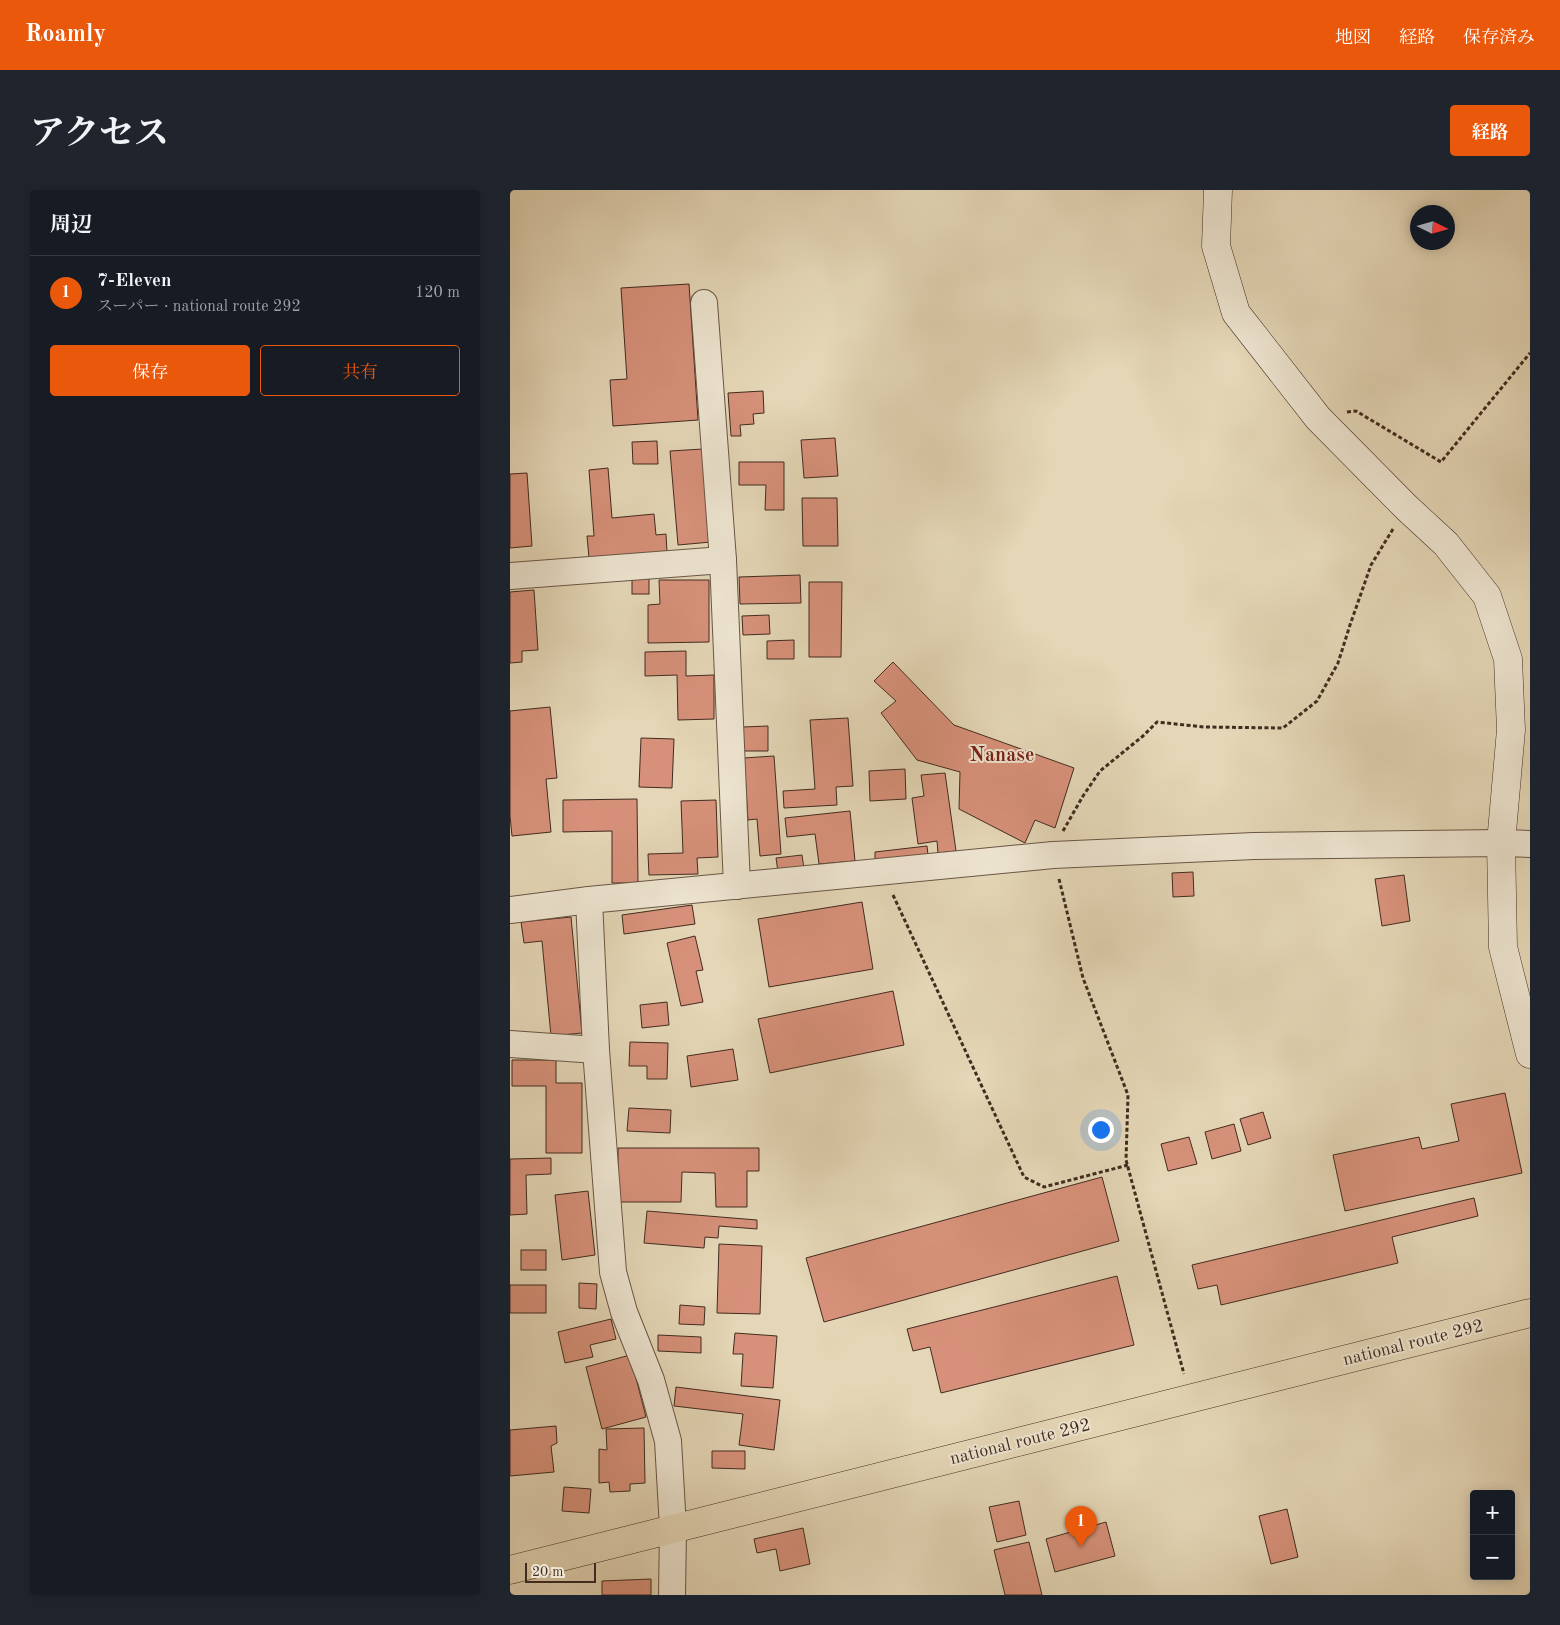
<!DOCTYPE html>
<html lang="ja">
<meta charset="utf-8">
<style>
:root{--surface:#171b24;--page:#20242c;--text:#f1f3f6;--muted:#9ea1a6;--line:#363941;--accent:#ea580c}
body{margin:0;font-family:"Old Standard TT","Noto Serif JP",serif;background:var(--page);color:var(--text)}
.controls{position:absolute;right:15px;bottom:15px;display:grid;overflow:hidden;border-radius:5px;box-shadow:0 2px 12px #0003}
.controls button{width:45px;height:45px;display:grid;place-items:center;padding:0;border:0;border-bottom:1px solid var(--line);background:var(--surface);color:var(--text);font:25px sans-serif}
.compass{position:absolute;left:900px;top:15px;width:45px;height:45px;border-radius:50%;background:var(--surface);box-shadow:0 2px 12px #0003;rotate:95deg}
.scale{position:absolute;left:15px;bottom:12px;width:71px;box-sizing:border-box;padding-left:5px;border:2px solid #422b1f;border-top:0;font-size:14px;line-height:18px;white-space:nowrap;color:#422b1f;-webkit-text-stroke:4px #ede4d0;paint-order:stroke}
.you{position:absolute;left:590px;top:939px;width:18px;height:18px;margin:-12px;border:4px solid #fff;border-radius:50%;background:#1a73e8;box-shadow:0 0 0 8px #1a73e833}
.badge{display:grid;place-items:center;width:32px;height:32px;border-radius:50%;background:var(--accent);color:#fff;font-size:16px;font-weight:700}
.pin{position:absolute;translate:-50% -41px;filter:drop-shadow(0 1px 2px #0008)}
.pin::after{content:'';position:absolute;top:26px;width:18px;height:15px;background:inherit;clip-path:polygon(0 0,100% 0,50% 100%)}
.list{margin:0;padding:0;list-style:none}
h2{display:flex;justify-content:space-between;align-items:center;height:65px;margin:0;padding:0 20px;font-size:21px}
h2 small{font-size:16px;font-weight:400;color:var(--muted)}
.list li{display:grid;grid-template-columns:32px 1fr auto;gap:15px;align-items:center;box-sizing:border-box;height:75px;padding:0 20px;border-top:1px solid var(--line)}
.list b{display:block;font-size:19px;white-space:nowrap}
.list p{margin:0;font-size:16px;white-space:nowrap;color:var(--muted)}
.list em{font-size:16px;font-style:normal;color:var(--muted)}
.actions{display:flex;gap:10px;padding:15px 20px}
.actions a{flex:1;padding:11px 0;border:1px solid var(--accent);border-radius:5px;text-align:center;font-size:18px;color:var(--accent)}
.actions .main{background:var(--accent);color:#fff}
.map{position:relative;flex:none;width:1020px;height:1405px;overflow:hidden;border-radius:5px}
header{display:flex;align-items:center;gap:30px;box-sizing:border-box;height:70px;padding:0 25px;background:var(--accent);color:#fff}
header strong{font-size:24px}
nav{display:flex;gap:28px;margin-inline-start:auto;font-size:18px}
.intro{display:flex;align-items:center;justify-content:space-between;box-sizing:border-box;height:120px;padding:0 30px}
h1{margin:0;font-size:35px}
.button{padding:12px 22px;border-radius:5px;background:var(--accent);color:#fff;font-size:18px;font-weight:700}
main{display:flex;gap:30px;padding:0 30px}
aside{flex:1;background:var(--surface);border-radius:5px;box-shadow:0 2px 12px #0003}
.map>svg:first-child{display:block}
</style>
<header>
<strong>Roamly</strong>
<nav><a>地図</a><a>経路</a><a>保存済み</a></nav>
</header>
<div class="intro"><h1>アクセス</h1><a class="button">経路</a></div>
<main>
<aside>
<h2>周辺<small></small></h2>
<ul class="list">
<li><span class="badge">1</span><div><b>7-Eleven</b><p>スーパー · national route 292</p></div><em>120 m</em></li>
</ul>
<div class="actions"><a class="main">保存</a><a>共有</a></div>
</aside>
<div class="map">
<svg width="1020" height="1405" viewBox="0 0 1020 1405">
<rect width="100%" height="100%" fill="#e4d6b6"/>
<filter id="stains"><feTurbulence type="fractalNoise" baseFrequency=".004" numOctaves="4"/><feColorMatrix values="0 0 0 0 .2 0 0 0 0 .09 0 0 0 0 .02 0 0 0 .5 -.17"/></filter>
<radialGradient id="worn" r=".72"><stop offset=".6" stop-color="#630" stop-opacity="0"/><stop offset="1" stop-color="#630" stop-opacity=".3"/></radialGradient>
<!-- building -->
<g fill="#d7917a" stroke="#422b1f">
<polygon points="179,94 188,230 103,236 100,190 117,189 111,98"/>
<polygon points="253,201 254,223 243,224 244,234 230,235 231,246 221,246 218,203"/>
<polygon points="325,248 328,286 294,288 291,250"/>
<polygon points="147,251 148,274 123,274 122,252"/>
<polygon points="193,259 201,352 168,355 160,261"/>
<polygon points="229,272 274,272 274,320 255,320 256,295 229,295"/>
<polygon points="98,278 102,328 144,324 146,345 156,344 157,362 79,368 77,346 84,346 79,280"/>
<polygon points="17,283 22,356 0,358 0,284"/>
<polygon points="292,308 327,308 328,356 293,356"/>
<polygon points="290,385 291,413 230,414 229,387"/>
<rect x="122" y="386" width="17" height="18"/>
<polygon points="149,390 199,390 199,452 138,453 138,415 150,414"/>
<polygon points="299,392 332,392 331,467 299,467"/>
<polygon points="24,400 28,460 12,461 12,472 0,473 0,402"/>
<polygon points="259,425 260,444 233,445 232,426"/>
<polygon points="284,450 284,469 257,469 257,451"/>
<polygon points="176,461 176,486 204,485 204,529 168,530 167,485 135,486 135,462"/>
<polygon points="383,472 444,535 564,578 545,638 525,630 515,653 449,619 450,582 407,570 371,523 386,511 364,491"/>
<polygon points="40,517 47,588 36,589 41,642 2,646 0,626 0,521"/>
<polygon points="338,528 343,596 326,597 327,615 274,618 273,601 305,599 300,530"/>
<polygon points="258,536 258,561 234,561 233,537"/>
<polygon points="131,548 164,549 162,598 129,597"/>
<polygon points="264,566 271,664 250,666 247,629 238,630 234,568"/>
<polygon points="395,579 396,609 360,611 359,581"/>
<polygon points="435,583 446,661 428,663 427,651 408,654 402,608 414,606 411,585"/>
<polygon points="127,609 128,693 102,693 102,641 53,642 53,610"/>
<polygon points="206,610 208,667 187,668 188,684 139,685 138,664 173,663 171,611"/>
<polygon points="340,621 345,671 309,674 305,644 277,647 275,628"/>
<polygon points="417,656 418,665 365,671 365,662"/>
<polygon points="292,665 294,679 268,682 266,668"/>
<polygon points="683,682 684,706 663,707 662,683"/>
<polygon points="894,685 900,731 872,736 865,689"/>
<polygon points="352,712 363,779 259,797 248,729"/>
<polygon points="182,715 185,734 114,744 112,725"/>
<polygon points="61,727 72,843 41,846 32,751 14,753 11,732"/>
<polygon points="185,746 193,780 186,781 193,812 171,816 157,753"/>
<polygon points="383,801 394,855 260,883 248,829"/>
<polygon points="157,812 159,835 132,838 130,815"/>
<polygon points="120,852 158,853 157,889 137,889 137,876 119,876"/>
<polygon points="223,859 228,890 181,897 177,866"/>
<polygon points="2,870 46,870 46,893 72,893 72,963 36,963 36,896 2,896"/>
<polygon points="995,903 1012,983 835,1021 823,965 909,947 912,959 949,951 941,914"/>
<polygon points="119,918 161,920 160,943 117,941"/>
<polygon points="753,922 761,948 738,955 730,929"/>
<polygon points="724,934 731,961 702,969 695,942"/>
<polygon points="679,947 687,974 658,981 651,954"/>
<polygon points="108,958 249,958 249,981 237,981 237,1017 206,1017 205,983 172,982 171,1012 108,1012"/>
<polygon points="41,968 41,984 16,985 17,1024 0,1025 0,969"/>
<polygon points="592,987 609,1051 314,1132 296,1068"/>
<polygon points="78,1001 85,1065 52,1070 45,1005"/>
<polygon points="964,1008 968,1026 882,1047 888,1073 711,1115 707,1095 688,1099 682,1075"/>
<polygon points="137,1021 247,1030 247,1039 209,1036 208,1048 195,1047 194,1058 134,1053"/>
<polygon points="209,1054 252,1056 250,1124 207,1123"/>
<rect x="11" y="1060" width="25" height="20"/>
<polygon points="607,1086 624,1155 431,1203 420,1157 403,1161 397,1139"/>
<polygon points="69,1093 87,1094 86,1119 69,1118"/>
<rect x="0" y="1095" width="36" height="28"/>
<polygon points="170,1115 195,1117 194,1135 169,1134"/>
<polygon points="101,1129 106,1149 80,1155 83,1167 55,1173 48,1142"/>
<polygon points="225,1143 267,1146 263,1198 231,1196 233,1164 223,1164"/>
<polygon points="148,1145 191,1147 191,1163 148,1161"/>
<polygon points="120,1165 136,1227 92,1239 76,1177"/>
<polygon points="166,1197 270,1210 264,1260 229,1255 233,1224 164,1216"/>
<polygon points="46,1236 47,1253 41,1256 44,1282 0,1286 0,1240"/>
<polygon points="134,1238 135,1293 120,1294 120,1301 100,1302 99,1292 89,1293 89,1259 97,1260 96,1239"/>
<polygon points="202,1261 235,1261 235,1279 202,1278"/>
<polygon points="54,1297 81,1299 79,1323 52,1321"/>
<polygon points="509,1311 516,1345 487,1352 479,1317"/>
<polygon points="777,1319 788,1367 761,1374 749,1326"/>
<polygon points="596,1332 605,1366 545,1382 536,1349"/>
<polygon points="293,1338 300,1374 270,1381 266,1359 247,1363 244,1349"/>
<polygon points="519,1352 532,1405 495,1405 484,1360"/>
<polygon points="141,1389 141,1405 92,1405 92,1391"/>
</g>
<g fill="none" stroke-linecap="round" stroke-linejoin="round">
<defs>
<g id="street">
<polyline points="194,113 213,370 227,696"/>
<polyline points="0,386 213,370"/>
<polyline points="79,710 86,860 103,1082 114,1122 141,1190 158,1251 163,1338 162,1405"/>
<polyline points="0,720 79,710 543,665 744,656 991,653 1020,654"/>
<polyline points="0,854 86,860"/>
</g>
<polyline id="secondary" points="708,0 706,56 726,123 808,228 896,317 936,354 977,406 998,469 1001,540 991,653 993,757 1020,864"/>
<polyline id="highway" points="0,1380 1020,1123"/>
</defs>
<!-- street casing -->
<use href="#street" stroke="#6a5645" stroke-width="28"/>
<!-- secondary casing -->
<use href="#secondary" stroke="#422b1f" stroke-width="29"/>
<!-- highway casing -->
<use href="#highway" stroke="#422b1f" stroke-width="29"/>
<!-- path -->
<g stroke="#422b1f" stroke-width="3" stroke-dasharray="4 2.5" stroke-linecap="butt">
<polyline points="837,222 846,221 931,272 1020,163"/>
<polyline points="553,641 573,606 590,581 633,546 647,532 694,537 773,538 807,511 828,473 840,435 861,375 883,339"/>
<polyline points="549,689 573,788 618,905 616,970 674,1184"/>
<polyline points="383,705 514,987 534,997 618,975"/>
</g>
<!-- street -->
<use href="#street" stroke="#ede4d0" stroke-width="26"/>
<!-- secondary -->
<use href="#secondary" stroke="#ede4d0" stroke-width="28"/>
<!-- highway -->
<use href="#highway" stroke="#e4d6b6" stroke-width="28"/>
</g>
<g text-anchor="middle" stroke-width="4" stroke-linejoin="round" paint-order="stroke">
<!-- street labels -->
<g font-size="18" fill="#422b1f" stroke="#ede4d0">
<text transform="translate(903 1152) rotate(-14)" y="6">national route 292</text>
<text transform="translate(510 1251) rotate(-14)" y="6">national route 292</text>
</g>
<!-- quarter labels -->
<g font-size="20" font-weight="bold" fill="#7a1f14" stroke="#ede4d0">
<text x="492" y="571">Nanase</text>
</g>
</g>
<rect width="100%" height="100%" filter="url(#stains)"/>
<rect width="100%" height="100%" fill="url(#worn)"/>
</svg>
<div class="controls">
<button>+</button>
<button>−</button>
</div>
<svg class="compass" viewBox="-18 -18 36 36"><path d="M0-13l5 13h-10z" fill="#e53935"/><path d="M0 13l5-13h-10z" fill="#9ea1a6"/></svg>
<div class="scale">20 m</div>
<div class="you"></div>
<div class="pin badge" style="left:571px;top:1357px">1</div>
</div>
</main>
